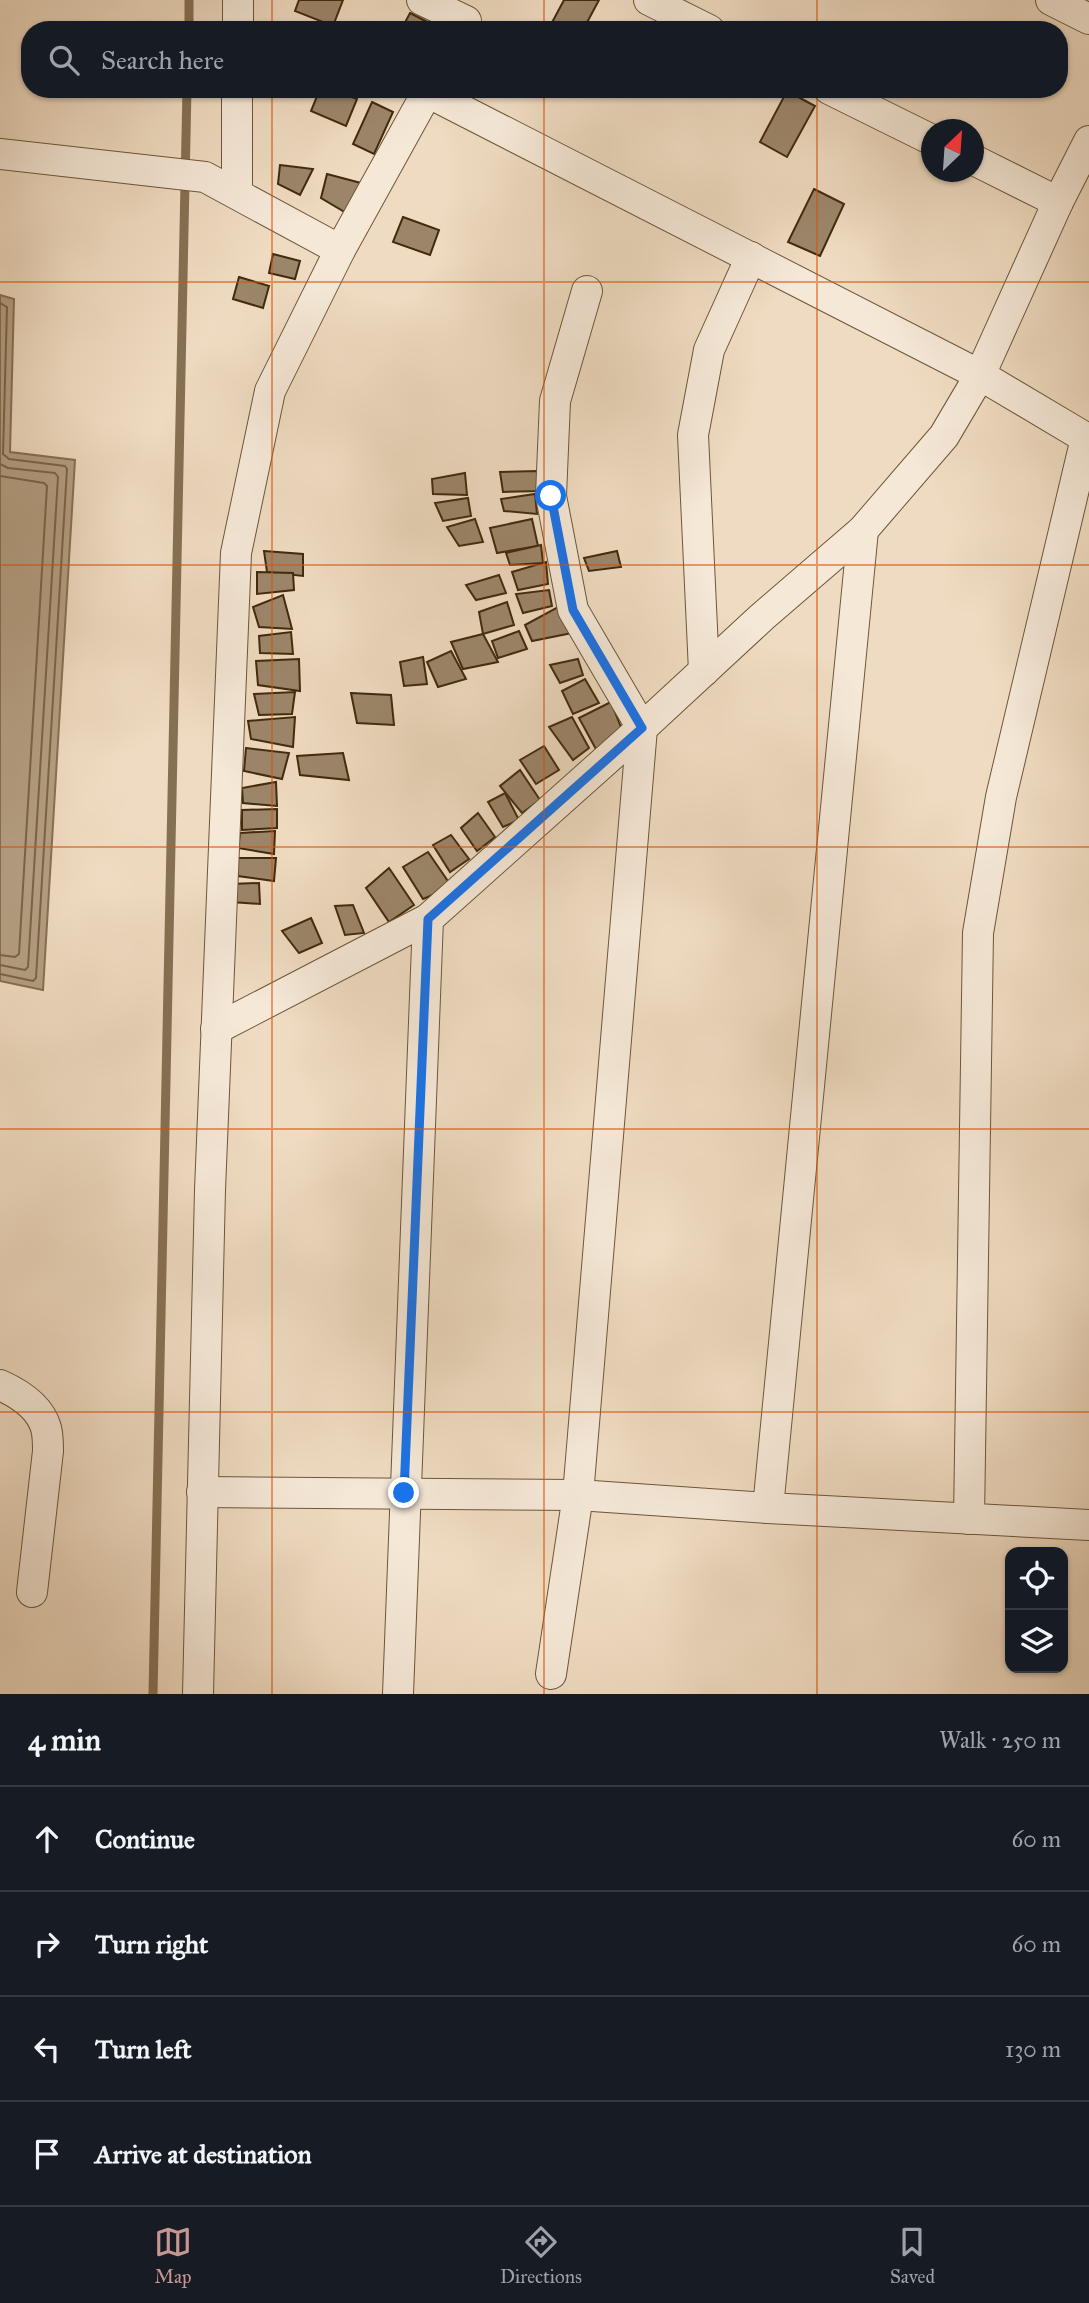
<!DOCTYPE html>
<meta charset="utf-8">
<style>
:root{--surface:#171b24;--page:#20242c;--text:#f1f3f6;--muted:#9ea1a6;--line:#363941;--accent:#c59692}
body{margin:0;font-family:"IM FELL Great Primer",serif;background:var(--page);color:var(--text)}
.controls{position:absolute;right:21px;bottom:21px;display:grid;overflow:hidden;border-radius:14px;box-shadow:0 2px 5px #0004}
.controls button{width:63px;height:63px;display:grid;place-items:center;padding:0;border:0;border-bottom:2px solid var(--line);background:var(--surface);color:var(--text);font:35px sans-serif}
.compass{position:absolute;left:921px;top:119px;width:63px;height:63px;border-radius:50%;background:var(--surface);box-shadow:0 2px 5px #0004;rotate:25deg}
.stop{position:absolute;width:21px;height:21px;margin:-16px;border:5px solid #1a73e8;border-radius:50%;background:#fff}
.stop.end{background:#1a73e8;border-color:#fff;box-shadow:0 2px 7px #0008}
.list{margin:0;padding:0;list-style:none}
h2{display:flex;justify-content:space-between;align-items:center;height:91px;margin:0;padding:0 28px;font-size:30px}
h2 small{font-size:23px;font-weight:400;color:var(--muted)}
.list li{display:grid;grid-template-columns:46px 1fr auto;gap:21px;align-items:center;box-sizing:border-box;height:105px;padding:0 28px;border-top:2px solid var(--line)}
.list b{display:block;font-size:26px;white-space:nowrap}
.list em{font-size:23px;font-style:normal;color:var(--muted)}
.icon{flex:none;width:38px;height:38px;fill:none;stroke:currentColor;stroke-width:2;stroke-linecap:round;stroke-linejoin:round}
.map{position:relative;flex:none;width:1089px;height:1694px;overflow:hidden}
.search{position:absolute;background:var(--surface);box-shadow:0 2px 5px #0004;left:21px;right:21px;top:21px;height:77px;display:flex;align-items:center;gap:18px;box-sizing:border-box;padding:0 24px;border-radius:28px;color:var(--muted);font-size:26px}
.sheet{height:511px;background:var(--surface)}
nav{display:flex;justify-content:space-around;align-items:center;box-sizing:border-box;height:98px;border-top:2px solid var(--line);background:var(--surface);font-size:19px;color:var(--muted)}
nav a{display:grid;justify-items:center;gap:4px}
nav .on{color:var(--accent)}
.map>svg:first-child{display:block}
</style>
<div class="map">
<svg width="1089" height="1694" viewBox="0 0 1089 1694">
<rect width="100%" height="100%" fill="#efdbc1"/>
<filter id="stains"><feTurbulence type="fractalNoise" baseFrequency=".00286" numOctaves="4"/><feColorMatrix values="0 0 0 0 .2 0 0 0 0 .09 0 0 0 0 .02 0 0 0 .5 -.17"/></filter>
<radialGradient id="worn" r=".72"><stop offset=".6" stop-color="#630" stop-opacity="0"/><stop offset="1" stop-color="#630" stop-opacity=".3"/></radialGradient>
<!-- water -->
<polygon fill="#b49f83" stroke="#867053" stroke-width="2" points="0,295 14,299 10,452 75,460 43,990 0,981"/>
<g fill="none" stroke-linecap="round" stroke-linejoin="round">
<!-- shore -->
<g stroke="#7b6448" stroke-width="2">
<polyline points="0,303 7,307 3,454 9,459 65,466 67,469 36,978 33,981 0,974"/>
<polyline points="0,464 8,468 55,473 58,477 28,967 25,970 0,965"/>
<polyline points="0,476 44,483 47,486 19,954 15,957 0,955"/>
</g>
<!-- stream -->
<g stroke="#867053" stroke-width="9">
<polyline points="189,30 189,0"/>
<polyline points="153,1694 187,89"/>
</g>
</g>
<!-- building -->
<g fill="#9c866a" stroke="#422a0c" stroke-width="2">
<polygon points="299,0 343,0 333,26 295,11"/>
<polygon points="564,0 599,0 583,30 548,30"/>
<polygon points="410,13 443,30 401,30"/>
<polygon points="320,89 332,89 357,99 346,126 311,111"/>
<polygon points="787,91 815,106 787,157 760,142"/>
<polygon points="372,102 393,112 374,154 353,144"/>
<polygon points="280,165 313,169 300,195 278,184"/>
<polygon points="327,174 361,183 353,217 321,198"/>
<polygon points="814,189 844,204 820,256 788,242"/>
<polygon points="403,217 439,230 430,255 393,242"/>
<polygon points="273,254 300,261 295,279 269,273"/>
<polygon points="239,277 269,286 263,308 233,299"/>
<polygon points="537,471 539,491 503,492 500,472"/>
<polygon points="465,473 467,495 433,494 432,479"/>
<polygon points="535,494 537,514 504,511 501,499"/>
<polygon points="468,498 471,516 443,521 435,503"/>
<polygon points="475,519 483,542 459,546 447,527"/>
<polygon points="532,519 538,546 497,553 490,528"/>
<polygon points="541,545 543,563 510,565 506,553"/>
<polygon points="264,551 303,554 303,576 267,572"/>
<polygon points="617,551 621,567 589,571 584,558"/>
<polygon points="546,562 548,584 518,590 512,572"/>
<polygon points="257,572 293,573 294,590 257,594"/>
<polygon points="499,575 506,593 476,600 466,585"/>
<polygon points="549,590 552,606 523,613 516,594"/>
<polygon points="283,595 292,629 259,627 253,607"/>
<polygon points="507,602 514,625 483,634 479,612"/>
<polygon points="558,607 572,633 532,641 525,625"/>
<polygon points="519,631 527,649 498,658 492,641"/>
<polygon points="291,632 293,654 260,653 259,636"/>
<polygon points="483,634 498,662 463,669 451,642"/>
<polygon points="451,651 466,679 438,687 427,662"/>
<polygon points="423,657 427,684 404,686 400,662"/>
<polygon points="299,659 300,691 258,685 256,661"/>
<polygon points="578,659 583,675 560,683 550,665"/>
<polygon points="585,679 599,703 573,714 562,691"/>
<polygon points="295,692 292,714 259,715 254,694"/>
<polygon points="351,693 391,695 394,725 357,723"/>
<polygon points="611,702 624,735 597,751 579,718"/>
<polygon points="295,717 293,747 251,739 248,721"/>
<polygon points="572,717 589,748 573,760 549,727"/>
<polygon points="544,746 559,770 536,784 520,760"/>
<polygon points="246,748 289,753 282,779 244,771"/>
<polygon points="343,753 349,780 300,775 297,756"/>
<polygon points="520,770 540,800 522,813 500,786"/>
<polygon points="276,782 277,806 243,803 242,788"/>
<polygon points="505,793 519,820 503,827 488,802"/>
<polygon points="277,809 277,828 242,830 242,810"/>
<polygon points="478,813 495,837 477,851 461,828"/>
<polygon points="275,831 274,854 238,848 240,833"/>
<polygon points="451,835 469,859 450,872 433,845"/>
<polygon points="428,852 452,887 423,899 403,867"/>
<polygon points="236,858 276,858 274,881 238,876"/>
<polygon points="389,868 414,905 389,922 366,888"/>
<polygon points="259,883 260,904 231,902 231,884"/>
<polygon points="353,905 364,933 345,935 335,906"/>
<polygon points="311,918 322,943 299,953 282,931"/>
</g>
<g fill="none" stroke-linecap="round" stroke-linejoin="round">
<defs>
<g id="minor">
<polyline points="422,0 466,21"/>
<polyline points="649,0 709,30"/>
<polyline points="1051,0 1089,19"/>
<polyline points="238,30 238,0"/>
<polyline points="829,89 932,140"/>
<polyline points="427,92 980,375 1086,438 1001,797 978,933 969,1519"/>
<polyline points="0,154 205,177 340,250"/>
<polyline points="974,160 1058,202"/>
<polyline points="237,193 237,89"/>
<polyline points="704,671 693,435 709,350 751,257"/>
<polyline points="216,1029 428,919 642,728 762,617 863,530 944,436 980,375 1058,202 1089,141"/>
<path d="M0,1385C18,1393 40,1407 46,1428C48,1435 48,1444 48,1451L32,1592"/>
<polyline points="202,1492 578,1495 768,1508 1089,1525"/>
<polyline points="768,1508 863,530"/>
<polyline points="551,1674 578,1495 642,728 573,610 551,496 555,401 587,291"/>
<polyline points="198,1694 210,1190 236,553 270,391 340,250 429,89"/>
<polyline points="398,1694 428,919"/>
</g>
</defs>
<!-- minor casing -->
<use href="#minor" stroke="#6d5639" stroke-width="32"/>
<!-- minor -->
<use href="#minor" stroke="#f5e8d7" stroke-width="30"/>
</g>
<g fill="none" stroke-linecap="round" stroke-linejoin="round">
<!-- route -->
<polyline stroke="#1a73e8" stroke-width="9" points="404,1493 428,919 642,728 573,610 551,496"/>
</g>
<!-- grid -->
<path fill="none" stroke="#d7540c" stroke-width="2" stroke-opacity="0.55" d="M272,0V30M544,0V30M817,0V30M272,89V1694M544,89V1694M817,89V1694M0,282H1089M0,565H1089M0,847H1089M0,1129H1089M0,1412H1089"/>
<rect width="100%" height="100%" filter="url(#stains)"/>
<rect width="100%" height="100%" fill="url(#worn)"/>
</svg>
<div class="controls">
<button><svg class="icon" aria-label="locate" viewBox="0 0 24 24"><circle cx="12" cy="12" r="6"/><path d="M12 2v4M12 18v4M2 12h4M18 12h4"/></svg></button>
<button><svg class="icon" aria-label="layers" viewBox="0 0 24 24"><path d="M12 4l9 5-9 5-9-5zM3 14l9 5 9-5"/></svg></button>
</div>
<svg class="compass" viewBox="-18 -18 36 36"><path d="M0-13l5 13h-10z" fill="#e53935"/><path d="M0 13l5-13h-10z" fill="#9ea1a6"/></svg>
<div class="stop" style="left:551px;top:496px"></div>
<div class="stop end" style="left:404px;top:1493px"></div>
<div class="search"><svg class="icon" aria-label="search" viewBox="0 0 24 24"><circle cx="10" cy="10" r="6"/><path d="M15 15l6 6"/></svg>Search here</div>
</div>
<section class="sheet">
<h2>4 min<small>Walk · 250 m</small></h2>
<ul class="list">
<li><svg class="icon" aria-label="ahead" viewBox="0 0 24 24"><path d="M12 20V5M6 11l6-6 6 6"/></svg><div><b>Continue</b></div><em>60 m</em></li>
<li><svg class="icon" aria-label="right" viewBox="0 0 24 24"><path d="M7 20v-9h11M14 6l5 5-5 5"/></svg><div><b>Turn right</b></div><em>60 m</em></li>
<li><svg class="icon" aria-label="left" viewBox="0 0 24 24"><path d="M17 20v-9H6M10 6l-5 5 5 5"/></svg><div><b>Turn left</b></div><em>130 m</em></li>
<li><svg class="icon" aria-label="arrive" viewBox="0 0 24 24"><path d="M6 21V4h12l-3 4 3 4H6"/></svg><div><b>Arrive at destination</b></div></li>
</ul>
</section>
<nav>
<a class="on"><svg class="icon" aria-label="map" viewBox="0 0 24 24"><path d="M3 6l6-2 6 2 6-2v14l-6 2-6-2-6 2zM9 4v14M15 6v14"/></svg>Map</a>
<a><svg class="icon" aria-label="directions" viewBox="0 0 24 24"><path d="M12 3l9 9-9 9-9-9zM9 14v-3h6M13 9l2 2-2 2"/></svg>Directions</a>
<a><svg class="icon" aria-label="saved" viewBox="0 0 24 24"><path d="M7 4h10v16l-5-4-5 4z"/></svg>Saved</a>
</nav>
